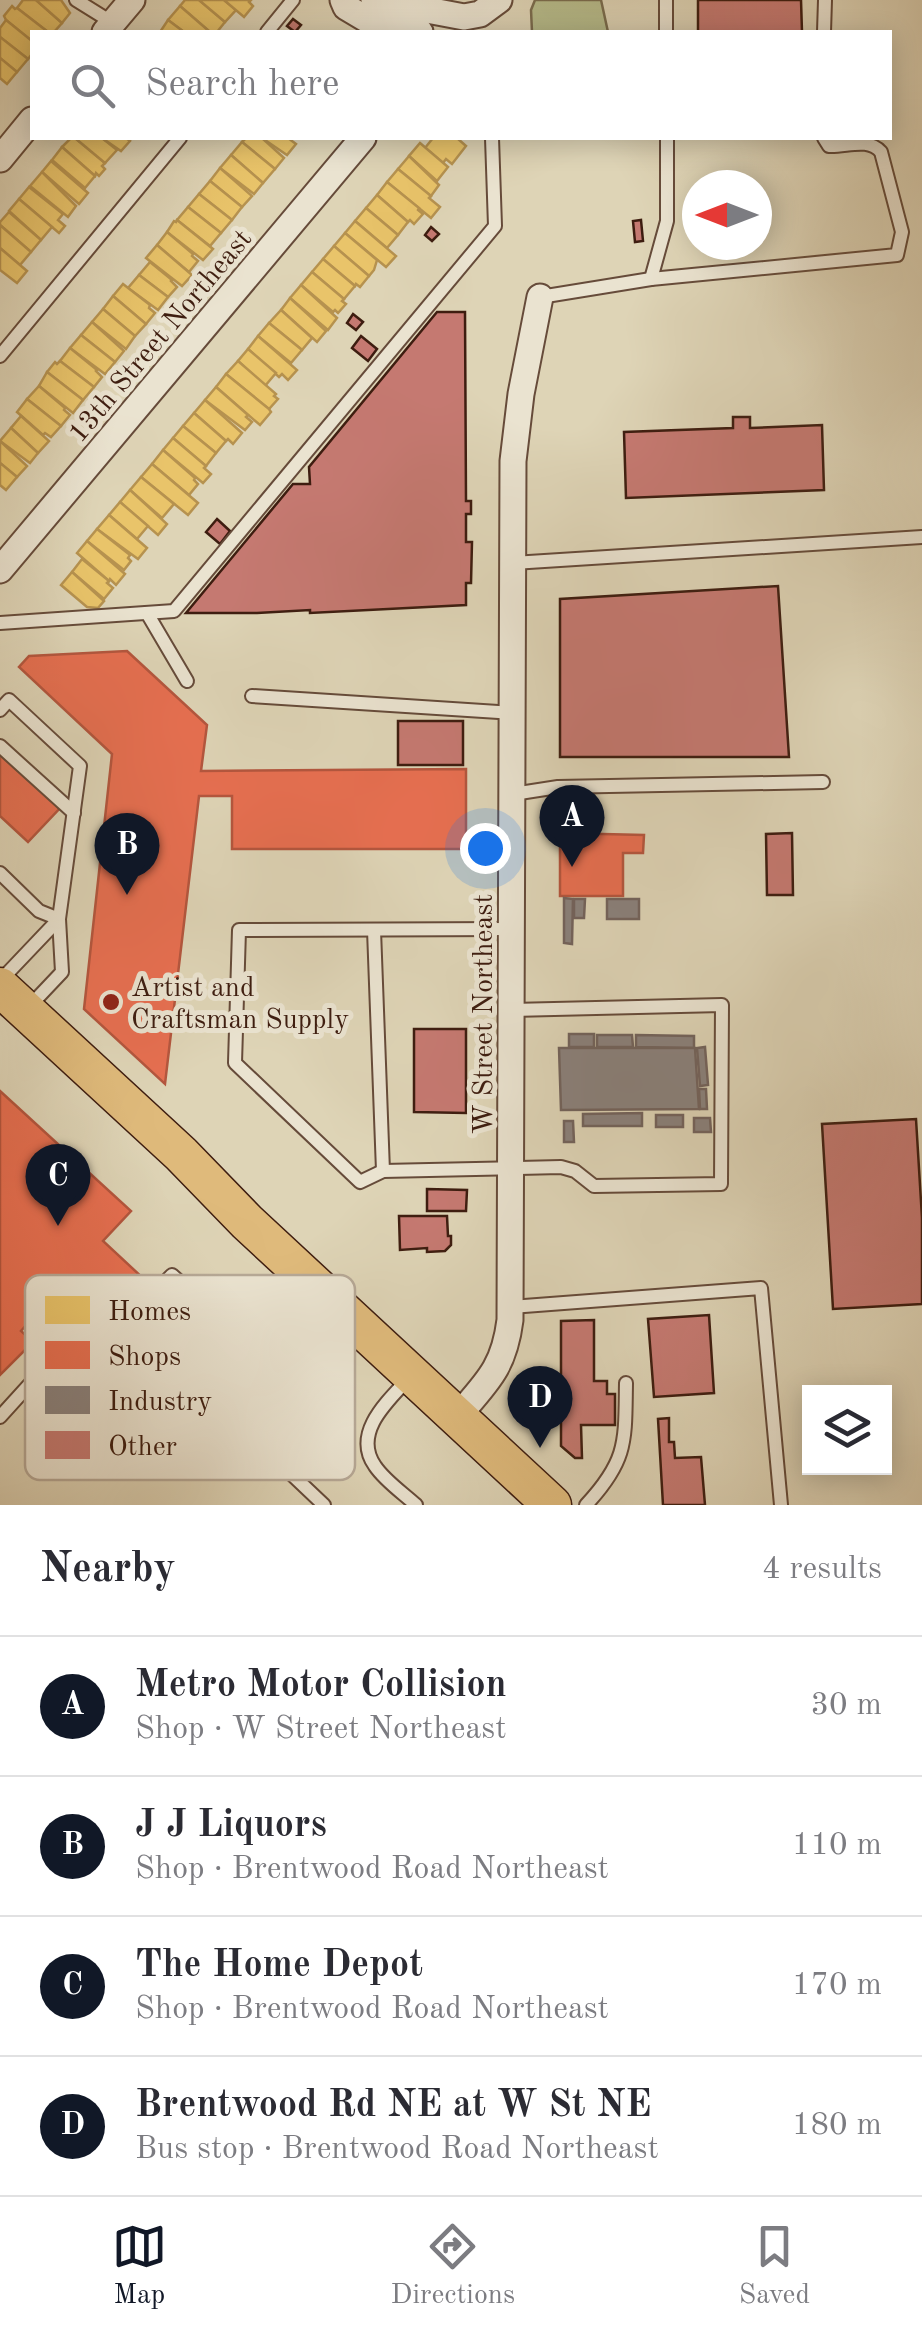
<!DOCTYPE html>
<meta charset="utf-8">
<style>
:root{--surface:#fff;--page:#f7f7f7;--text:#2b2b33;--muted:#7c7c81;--line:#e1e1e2;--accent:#111827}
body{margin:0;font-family:"Old Standard TT",serif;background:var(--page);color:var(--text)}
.controls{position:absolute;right:30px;bottom:30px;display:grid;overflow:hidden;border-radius:0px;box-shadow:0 5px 25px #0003}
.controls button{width:90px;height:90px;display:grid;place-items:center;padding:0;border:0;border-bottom:2px solid var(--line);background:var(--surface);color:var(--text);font:50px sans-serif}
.compass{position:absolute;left:682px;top:170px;width:90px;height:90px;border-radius:50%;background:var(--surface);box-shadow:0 5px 25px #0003;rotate:270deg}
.you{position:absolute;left:485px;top:848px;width:35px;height:35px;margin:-25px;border:8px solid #fff;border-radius:50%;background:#1a73e8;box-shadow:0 0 0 15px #1a73e833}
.badge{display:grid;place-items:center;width:65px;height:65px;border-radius:50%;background:var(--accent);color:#fff;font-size:32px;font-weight:700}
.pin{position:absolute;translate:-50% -82px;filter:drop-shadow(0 2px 5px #0008)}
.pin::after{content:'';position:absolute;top:52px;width:35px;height:30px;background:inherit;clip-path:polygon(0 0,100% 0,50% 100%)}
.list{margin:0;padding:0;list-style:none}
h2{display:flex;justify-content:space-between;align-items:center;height:130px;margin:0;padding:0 40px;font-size:42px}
h2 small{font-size:32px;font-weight:400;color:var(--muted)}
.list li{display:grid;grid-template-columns:65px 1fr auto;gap:30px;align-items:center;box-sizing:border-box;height:140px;padding:0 40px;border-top:2px solid var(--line)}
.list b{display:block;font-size:38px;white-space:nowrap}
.list p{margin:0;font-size:32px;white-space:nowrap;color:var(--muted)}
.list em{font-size:32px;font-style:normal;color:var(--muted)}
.icon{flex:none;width:55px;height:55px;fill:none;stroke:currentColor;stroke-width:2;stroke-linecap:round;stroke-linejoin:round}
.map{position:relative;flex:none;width:922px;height:1505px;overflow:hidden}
.search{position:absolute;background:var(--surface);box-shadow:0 5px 25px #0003;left:30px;right:30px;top:30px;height:110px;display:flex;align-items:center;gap:25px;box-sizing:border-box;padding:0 35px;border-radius:0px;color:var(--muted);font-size:38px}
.sheet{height:690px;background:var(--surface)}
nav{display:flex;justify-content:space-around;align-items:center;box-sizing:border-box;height:140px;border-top:2px solid var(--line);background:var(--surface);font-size:28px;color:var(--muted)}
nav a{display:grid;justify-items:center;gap:5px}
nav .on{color:var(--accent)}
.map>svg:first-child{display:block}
</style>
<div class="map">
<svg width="922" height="1505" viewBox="0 0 922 1505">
<rect width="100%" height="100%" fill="#ded4b6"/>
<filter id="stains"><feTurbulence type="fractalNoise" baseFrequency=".002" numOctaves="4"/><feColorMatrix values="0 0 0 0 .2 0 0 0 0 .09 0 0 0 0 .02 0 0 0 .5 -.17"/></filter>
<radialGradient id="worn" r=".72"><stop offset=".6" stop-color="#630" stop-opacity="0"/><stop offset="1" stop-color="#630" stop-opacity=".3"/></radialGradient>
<!-- green -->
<polygon fill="#b6bb8b" stroke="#7a6c4e" stroke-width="2.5" points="535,0 601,0 608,32 532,32 531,10"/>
<!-- homes -->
<g fill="#e9c46a" stroke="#b6924f" stroke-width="2.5">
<polygon points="23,0 36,0 62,23 54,32 48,32 17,8"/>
<polygon points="36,0 61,0 70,13 62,23"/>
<polygon points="185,0 199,0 225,22 217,32 210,32 180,6"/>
<polygon points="199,0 224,0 236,10 225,22"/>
<polygon points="224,0 251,0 249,2 253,6 244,17"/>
<polygon points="12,6 15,9 17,8 48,32 32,32 32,41 6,20 4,16"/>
<polygon points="180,6 210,32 184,32 168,20"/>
<polygon points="6,20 32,41 32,54 28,59 0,37 0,28"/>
<polygon points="168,20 184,32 160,32"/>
<polygon points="0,37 28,59 17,72 0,58"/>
<polygon points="0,58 17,72 7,84 0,78"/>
<polygon points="71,138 75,138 105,163 102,166 105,169 99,176 96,173 95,176 62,147"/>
<polygon points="75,138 102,138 117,150 105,163"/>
<polygon points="102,138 126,138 130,141 121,151"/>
<polygon points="246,138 262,138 284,158 275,169 242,142"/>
<polygon points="262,138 288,138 296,144 287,155"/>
<polygon points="433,138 457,138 466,146 452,164 446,159 443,163 425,148"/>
<polygon points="242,142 275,169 263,183 231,155"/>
<polygon points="420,143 448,167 437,181 409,156"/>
<polygon points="62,147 95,176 85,188 52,160"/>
<polygon points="231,155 263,183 254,194 220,168"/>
<polygon points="409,156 439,185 431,196 398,169"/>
<polygon points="51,161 88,193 79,204 42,172"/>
<polygon points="220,168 252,196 242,207 210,181"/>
<polygon points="398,169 431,196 429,198 440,207 431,218 387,182"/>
<polygon points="42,172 76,206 68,217 30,186"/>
<polygon points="210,181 242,207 232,220 199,194"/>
<polygon points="387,182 419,208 418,210 423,214 414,224 410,220 408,222 377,195"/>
<polygon points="29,187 63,214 58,220 65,226 59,233 19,199"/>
<polygon points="199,194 232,220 221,233 188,207"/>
<polygon points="377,195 408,222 398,235 366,208"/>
<polygon points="19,199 52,227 41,240 9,211"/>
<polygon points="188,207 221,233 210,246 177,220"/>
<polygon points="366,208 398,235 387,248 355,221"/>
<polygon points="9,212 41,240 31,252 0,225 0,222"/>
<polygon points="177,220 213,249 203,260 167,232 174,221 176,222"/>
<polygon points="355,221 396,256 386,267 345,233"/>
<polygon points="0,225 31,252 20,265 0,248"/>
<polygon points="167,232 193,254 192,256 198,261 189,272 157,245"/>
<polygon points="345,233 377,260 374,270 369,276 334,246"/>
<polygon points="157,245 192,275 182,286 146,258"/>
<polygon points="334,246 369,276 360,287 356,284 355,286 323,259"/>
<polygon points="0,248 27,271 17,283 0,270"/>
<polygon points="323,259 355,286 344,299 312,272"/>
<polygon points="150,262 172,280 171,281 177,287 168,297 139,275"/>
<polygon points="312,272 344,299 342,301 346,304 338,313 335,310 333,312 301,285"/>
<polygon points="139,275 168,297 158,310 128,288"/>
<polygon points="123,284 150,305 149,308 155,313 146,324 113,296"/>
<polygon points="301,285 337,318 328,330 290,298"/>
<polygon points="113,296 146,324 135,336 103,309"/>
<polygon points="290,298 326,331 317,342 281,310"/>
<polygon points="103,309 135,336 126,349 92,322"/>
<polygon points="281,310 312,338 302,350 269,323"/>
<polygon points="92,322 124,351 115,362 81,335"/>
<polygon points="269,323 302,350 291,363 258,336"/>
<polygon points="81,335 115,362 105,374 70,348"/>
<polygon points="258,336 297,370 288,380 282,374 279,377 248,349"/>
<polygon points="70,348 97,370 96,371 102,377 94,387 60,361"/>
<polygon points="248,349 276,373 265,386 238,361"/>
<polygon points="60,361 94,387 83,400 47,372 55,362 57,364"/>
<polygon points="238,361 276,394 274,396 278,399 269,409 226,374"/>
<polygon points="47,372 83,400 73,413 39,386"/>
<polygon points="226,374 269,409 271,412 260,425 216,387"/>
<polygon points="39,386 65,408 64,410 70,415 61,426 27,399"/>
<polygon points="216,387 248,415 246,417 252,422 245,430 205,400"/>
<polygon points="27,399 61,426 51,437 45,433 43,435 17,412"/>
<polygon points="205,400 242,433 233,444 228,439 226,441 194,413"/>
<polygon points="194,413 226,441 216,453 183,426"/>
<polygon points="21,416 49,441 38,453 11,428"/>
<polygon points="183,426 216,453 206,466 173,438"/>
<polygon points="11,428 38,453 30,463 0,441"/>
<polygon points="173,438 206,466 204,468 211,474 203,483 163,450"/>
<polygon points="0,441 27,466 17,477 0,463"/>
<polygon points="163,450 195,478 194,480 198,484 189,495 152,464"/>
<polygon points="0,463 17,477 6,490 0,485"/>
<polygon points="152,464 198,503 188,515 141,477"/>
<polygon points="141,477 174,504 162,518 130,490"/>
<polygon points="130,490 167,524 158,535 120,502"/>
<polygon points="120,502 148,526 137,539 109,515"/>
<polygon points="109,515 147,548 138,559 97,529"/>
<polygon points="97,529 130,555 128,558 131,561 124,570 87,541"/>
<polygon points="87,541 125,574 116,585 110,579 109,581 77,553"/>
<polygon points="82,559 109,581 107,583 113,588 104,599 72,572"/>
<polygon points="72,572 104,601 98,608 87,607 61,585"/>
</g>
<!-- shops -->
<g fill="#e76f51" stroke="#b4563e" stroke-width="2.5">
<polygon points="127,651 207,725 201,771 466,769 466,849 232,849 232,796 199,796 165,1084 84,1009 112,754 19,667 29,656"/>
<polygon points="0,752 61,807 28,842 0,816"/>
<polygon points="560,833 644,835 643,853 623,853 623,896 560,896"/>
<polygon points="0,1091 131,1211 103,1241 145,1280 91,1338 49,1300 21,1331 33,1342 0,1375"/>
</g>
<!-- industry -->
<g fill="#8a817c" stroke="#73635c" stroke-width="2.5">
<polygon points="564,898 573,899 572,944 564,943"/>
<polygon points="574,899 585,899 584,918 574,918"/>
<rect x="607" y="899" width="32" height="20"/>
<rect x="569" y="1034" width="25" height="13"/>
<polygon points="597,1035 632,1035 633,1047 597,1047"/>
<polygon points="636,1035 694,1036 694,1048 636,1047"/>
<polygon points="705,1047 708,1085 700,1086 697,1048"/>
<polygon points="559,1048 695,1048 699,1109 561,1110"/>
<polygon points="699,1089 706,1089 707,1109 700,1109"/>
<polygon points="642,1113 642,1126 583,1126 583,1114"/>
<rect x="656" y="1115" width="27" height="12"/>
<polygon points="694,1118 710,1118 711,1132 694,1132"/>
<polygon points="564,1121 573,1121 574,1142 564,1142"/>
</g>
<!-- building -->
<g fill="#c57971" stroke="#3e1d10" stroke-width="2.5">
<polygon points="698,0 801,0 802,32 698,32"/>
<polygon points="293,19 301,25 295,32 287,26"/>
<polygon points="641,220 643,241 635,242 633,221"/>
<polygon points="431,227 439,234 432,241 425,235"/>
<polygon points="437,312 465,312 466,501 471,501 471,514 466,514 466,542 472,542 471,583 466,583 466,605 310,613 310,610 257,613 186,613 293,484 310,484 309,467"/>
<polygon points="353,314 363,322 356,330 347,323"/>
<polygon points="361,336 377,349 368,361 352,348"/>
<polygon points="733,417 750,417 750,428 822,425 824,490 626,498 624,432 733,428"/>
<polygon points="217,519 230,531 220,544 206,532"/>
<polygon points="778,586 789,757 560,757 560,599"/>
<rect x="398" y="721" width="65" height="44"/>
<polygon points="792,833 793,895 767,895 766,834"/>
<polygon points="414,1029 466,1029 466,1113 414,1112"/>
<polygon points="916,1119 922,1218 922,1304 833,1309 822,1124"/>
<polygon points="427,1189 467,1190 466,1211 427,1211"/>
<polygon points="399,1216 447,1216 448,1236 451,1236 451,1245 445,1251 427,1252 427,1248 400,1250"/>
<polygon points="709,1315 714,1393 654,1397 648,1319"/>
<polygon points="594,1320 594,1381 607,1381 607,1394 615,1394 615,1425 581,1425 582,1458 575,1458 561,1446 561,1321"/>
<polygon points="669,1418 669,1442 674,1442 675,1458 701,1457 705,1505 663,1505 658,1419"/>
</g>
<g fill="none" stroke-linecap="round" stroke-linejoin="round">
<defs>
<g id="service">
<polyline points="76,0 113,23"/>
<polyline points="666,0 666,32"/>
<polyline points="267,32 293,0"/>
<polyline points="824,32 825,0"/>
<polyline points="651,279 667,221 667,138"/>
<path d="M540,297L651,279L897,255L902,232L881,152C868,137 847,147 829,146L824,138"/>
<polyline points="0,356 180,138"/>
<polyline points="513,563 922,537"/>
<polyline points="147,613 187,681"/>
<polyline points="0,623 174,611 495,226 492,138"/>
<polyline points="252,696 513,713"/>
<polyline points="0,710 9,700 80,766 59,919 62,972 27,1009"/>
<polyline points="0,746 74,813"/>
<polyline points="513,794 558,787 823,782"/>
<polyline points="0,873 39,911 59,919"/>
<polyline points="374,930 383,1171"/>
<polyline points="0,981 59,919"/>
<polyline points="512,1010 722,1005 721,1184 594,1186 575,1171 561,1167 383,1171 360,1182 235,1063 239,930 512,929"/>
<polyline points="511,1307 761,1288 781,1505"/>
<path d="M411,1376C390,1399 351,1432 375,1466C385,1481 403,1493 416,1505"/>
<polyline points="0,1417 48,1364 85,1364 172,1275 312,1400 267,1451 324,1505"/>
<path d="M586,1505C628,1460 625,1441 626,1383"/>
</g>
<g id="minor">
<polyline points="343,0 346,7 388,32"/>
<polyline points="374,0 464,17 480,14 499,0"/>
<polyline points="387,8 412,23 420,32"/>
<polyline points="105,32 132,0"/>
<polyline points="0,159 32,120"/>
<polyline points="0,570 363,138"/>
<path d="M457,1417C487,1382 504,1368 510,1320L513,461L521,394L540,297"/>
</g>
<polyline id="primary" points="0,987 181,1154 247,1222 552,1505"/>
</defs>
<!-- service casing -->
<use href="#service" stroke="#664b3a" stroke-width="16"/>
<!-- minor casing -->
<use href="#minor" stroke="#664b3a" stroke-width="29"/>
<!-- primary casing -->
<use href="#primary" stroke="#3e1d10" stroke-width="41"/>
<!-- service -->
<use href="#service" stroke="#eae3d0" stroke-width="12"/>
<!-- minor -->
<use href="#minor" stroke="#eae3d0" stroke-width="25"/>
<!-- primary -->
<use href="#primary" stroke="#dfba7b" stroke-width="38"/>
</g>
<!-- markers -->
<circle fill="#8f2418" stroke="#eae3d0" stroke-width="4" cx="111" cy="1002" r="10"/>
<g text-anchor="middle" stroke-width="10" stroke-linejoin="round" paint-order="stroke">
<!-- street labels -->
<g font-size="28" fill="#3e1d10" stroke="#eae3d0">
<text transform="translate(159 335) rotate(-50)" y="10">13th Street Northeast</text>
<text transform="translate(482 1014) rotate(-90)" y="10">W Street Northeast</text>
</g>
<!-- poi labels -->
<g font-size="28" fill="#3e1d10" stroke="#eae3d0" text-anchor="start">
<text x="131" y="996">Artist and<tspan x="131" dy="32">Craftsman Supply</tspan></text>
</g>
</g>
<!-- legend -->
<rect x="25" y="1275" width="330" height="205" rx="15" fill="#eae3d0" stroke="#b6a896" stroke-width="2.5"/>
<rect x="45" y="1296" width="45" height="28" fill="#e9c46a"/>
<rect x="45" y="1341" width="45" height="28" fill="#e76f51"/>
<rect x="45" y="1386" width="45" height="28" fill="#8a817c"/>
<rect x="45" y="1431" width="45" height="28" fill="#c57971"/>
<g font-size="28" fill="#3e1d10">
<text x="108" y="1320">Homes</text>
<text x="108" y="1365">Shops</text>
<text x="108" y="1410">Industry</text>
<text x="108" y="1455">Other</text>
</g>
<rect width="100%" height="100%" filter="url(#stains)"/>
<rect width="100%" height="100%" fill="url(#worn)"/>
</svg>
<div class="controls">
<button><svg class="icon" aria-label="layers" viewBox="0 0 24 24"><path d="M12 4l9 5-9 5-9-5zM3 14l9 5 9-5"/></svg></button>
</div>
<svg class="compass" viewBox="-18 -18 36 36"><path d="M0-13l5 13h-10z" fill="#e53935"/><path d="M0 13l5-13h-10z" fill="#7c7c81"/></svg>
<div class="you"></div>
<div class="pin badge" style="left:572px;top:867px">A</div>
<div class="pin badge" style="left:127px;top:895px">B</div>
<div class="pin badge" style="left:58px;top:1226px">C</div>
<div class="pin badge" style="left:540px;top:1448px">D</div>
<div class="search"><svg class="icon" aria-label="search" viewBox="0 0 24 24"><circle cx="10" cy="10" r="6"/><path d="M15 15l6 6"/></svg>Search here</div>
</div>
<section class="sheet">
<h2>Nearby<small>4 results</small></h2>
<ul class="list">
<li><span class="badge">A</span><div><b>Metro Motor Collision</b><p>Shop · W Street Northeast</p></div><em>30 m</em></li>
<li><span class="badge">B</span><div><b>J J Liquors</b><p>Shop · Brentwood Road Northeast</p></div><em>110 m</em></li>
<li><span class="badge">C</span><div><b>The Home Depot</b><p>Shop · Brentwood Road Northeast</p></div><em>170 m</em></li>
<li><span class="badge">D</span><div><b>Brentwood Rd NE at W St NE</b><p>Bus stop · Brentwood Road Northeast</p></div><em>180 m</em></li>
</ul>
</section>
<nav>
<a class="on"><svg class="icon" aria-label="map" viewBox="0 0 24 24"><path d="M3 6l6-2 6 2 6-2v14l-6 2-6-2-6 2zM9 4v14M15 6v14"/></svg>Map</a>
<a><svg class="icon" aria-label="directions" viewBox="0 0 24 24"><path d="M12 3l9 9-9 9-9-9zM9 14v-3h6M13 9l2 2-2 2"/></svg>Directions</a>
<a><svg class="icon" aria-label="saved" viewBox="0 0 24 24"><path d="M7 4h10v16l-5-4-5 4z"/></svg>Saved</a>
</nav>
